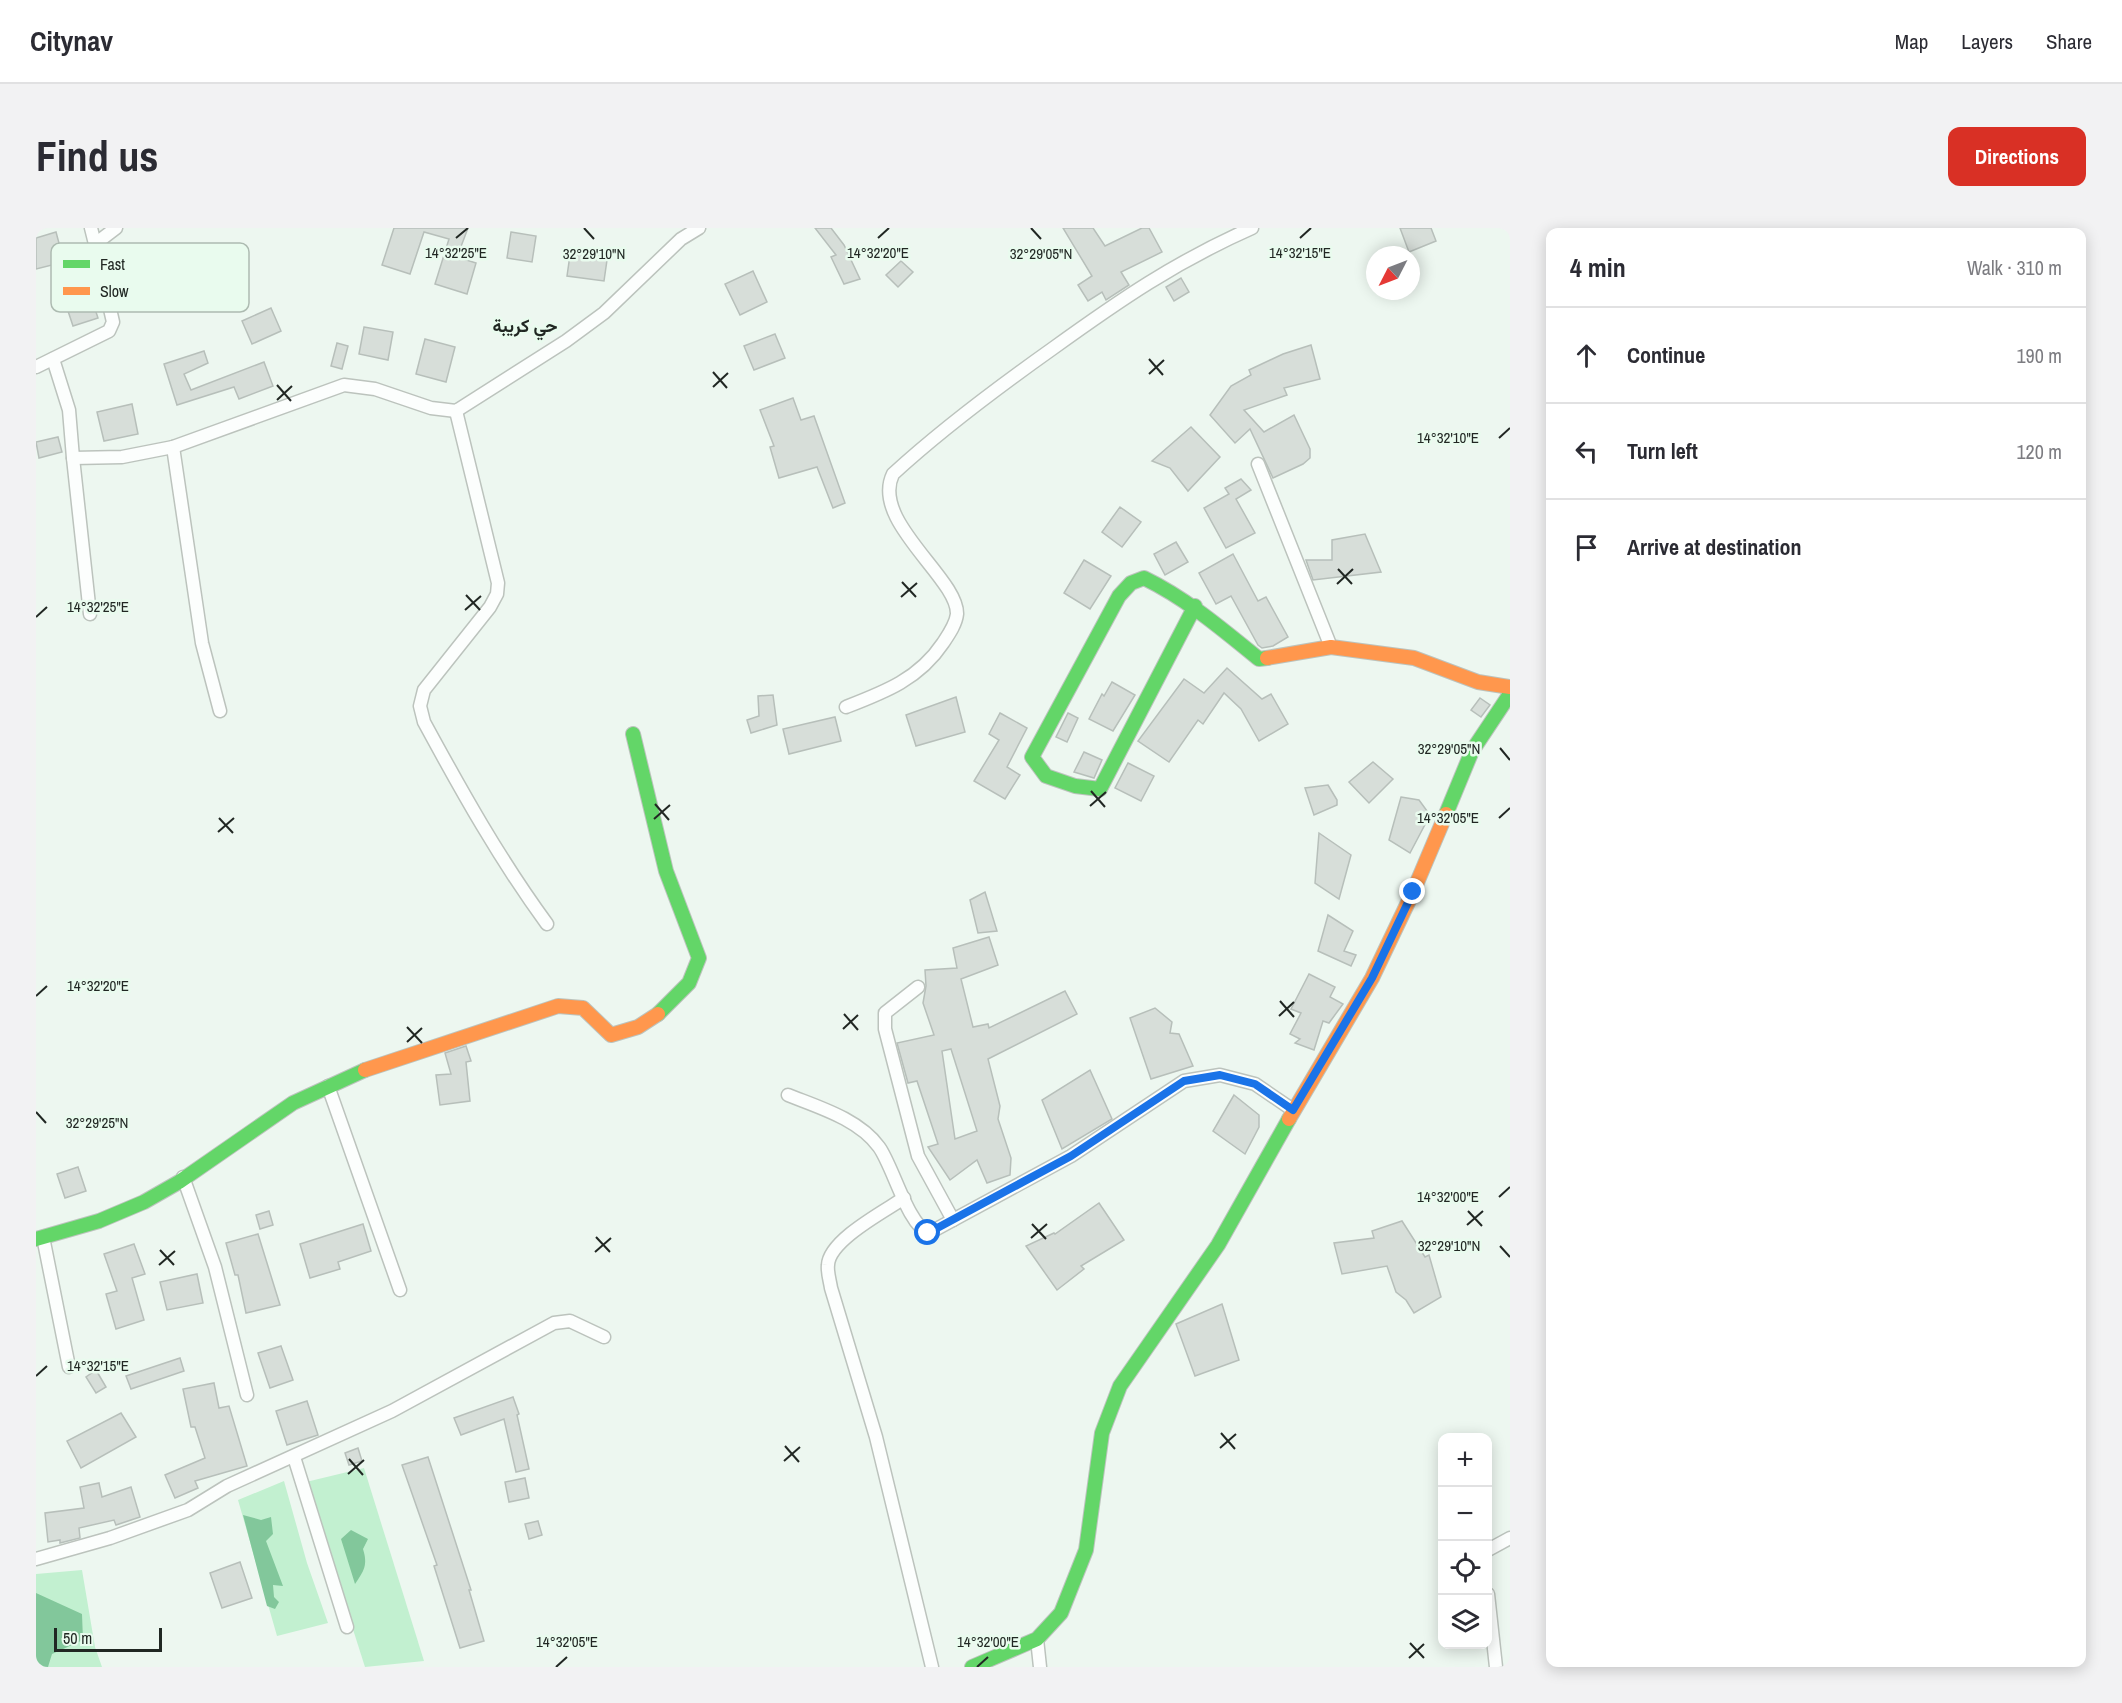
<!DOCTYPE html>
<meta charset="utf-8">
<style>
:root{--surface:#fff;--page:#f2f2f3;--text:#2b2b33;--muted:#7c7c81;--line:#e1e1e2;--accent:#d93025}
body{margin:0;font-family:"Archivo Narrow",Vazirmatn,sans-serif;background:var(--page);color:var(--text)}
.controls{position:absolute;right:18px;bottom:18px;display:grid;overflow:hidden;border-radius:12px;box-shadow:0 3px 15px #0003}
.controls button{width:54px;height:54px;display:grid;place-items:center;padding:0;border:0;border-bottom:2px solid var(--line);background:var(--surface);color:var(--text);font:30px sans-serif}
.compass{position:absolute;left:1330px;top:18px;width:54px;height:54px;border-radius:50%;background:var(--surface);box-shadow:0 3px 15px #0003;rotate:228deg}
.scale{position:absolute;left:18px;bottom:15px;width:108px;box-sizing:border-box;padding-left:6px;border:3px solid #212723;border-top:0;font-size:16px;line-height:21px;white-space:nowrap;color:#212723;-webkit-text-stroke:4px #e9fbee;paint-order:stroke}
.stop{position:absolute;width:18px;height:18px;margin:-14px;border:4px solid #1a73e8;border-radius:50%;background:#fff}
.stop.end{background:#1a73e8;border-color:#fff;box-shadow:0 2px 6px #0008}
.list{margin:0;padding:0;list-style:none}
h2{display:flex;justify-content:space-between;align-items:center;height:78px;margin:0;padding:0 24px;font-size:26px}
h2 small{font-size:20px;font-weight:400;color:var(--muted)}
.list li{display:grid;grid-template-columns:39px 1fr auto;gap:18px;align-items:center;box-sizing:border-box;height:96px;padding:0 24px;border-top:2px solid var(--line)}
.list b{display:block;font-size:22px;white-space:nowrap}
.list em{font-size:20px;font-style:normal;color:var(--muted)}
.icon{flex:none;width:33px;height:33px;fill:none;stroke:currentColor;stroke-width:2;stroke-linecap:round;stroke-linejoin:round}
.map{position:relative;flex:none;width:1474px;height:1439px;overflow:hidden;border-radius:12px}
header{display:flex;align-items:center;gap:36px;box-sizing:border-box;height:84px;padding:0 30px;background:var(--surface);border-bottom:2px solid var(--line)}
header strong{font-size:28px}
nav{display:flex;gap:33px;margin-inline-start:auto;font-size:21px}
.intro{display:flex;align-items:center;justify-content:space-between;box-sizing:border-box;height:144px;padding:0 36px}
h1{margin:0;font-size:42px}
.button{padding:15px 27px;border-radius:12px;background:var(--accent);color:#fff;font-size:21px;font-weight:700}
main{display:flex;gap:36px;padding:0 36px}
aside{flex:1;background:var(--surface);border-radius:12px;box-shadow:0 3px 15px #0003}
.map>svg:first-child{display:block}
</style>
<header>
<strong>Citynav</strong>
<nav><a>Map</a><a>Layers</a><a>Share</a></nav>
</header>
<div class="intro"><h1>Find us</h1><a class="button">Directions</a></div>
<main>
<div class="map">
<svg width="1474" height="1439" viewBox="0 0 1474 1439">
<rect width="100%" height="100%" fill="#edf7f0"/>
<!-- green -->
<g fill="#c2f0d0">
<polygon points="328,1240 388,1433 329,1439 270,1254"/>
<polygon points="248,1253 271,1335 292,1395 241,1408 202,1272"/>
<polygon points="46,1342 59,1419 66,1439 0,1439 0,1346"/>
</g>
<!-- water -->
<g fill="#82c79b">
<polygon points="207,1287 225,1292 235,1289 237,1306 230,1313 247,1358 237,1357 238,1369 243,1374 239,1381 231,1378"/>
<path d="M315,1302L332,1311L327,1321C332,1337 328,1343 319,1356L305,1311Z"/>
<polygon points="0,1365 46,1386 47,1412 16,1426 12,1439 0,1439"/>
</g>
<!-- building -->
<g fill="#d7ded9" stroke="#b7bfba" stroke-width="1.5" fill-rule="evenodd">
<polygon points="358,0 432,0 421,29 440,35 431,66 399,56 413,11 388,4 374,46 346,37"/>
<polygon points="779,0 795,0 808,17 824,51 808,56 795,29 800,27"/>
<polygon points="1027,0 1057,0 1069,18 1106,0 1113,0 1126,24 1085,44 1093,57 1070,72 1066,64 1052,73 1042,57 1056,48"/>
<polygon points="1364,0 1395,0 1400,13 1373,24"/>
<polygon points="20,4 28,34 0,41 0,10"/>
<polygon points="475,4 500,8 496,34 471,30"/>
<polygon points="535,20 572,25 568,53 531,48"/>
<polygon points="865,33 877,44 862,59 850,47"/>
<polygon points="717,43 731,74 704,87 689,56"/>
<polygon points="1145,50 1153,64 1138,73 1130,59"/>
<polygon points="55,69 62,90 37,98 30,77"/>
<polygon points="235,80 245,103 216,116 206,93"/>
<polygon points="328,99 357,104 352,132 323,126"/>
<polygon points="739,106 749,130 718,142 708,118"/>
<polygon points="389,111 419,119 410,154 380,146"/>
<polygon points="301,115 312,118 306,141 295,138"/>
<polygon points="1275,117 1284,151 1248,160 1251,167 1208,182 1228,204 1258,187 1274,221 1274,230 1267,236 1237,250 1214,201 1199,215 1174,187 1195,158 1215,147 1213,142 1247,126"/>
<polygon points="168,123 172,135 148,146 155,162 228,134 237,158 203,171 198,159 141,177 128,136"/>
<polygon points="757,170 765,192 778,188 809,275 797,280 781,239 743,250 734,219 738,218 724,182"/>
<polygon points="96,176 102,206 68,213 61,184"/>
<polygon points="1155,199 1184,229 1152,263 1134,240 1116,233"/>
<polygon points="22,209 26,224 3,230 0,214"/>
<polygon points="1205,251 1215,262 1200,271 1219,305 1190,320 1168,280 1193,266 1189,260"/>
<polygon points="1084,279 1105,294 1086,319 1066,304"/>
<polygon points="1329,306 1345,344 1277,352 1270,332 1296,332 1296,312"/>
<polygon points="1140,314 1152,334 1129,347 1118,326"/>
<polygon points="1197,326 1222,373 1230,369 1252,409 1237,418 1226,420 1222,417 1195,368 1180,376 1163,345"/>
<polygon points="1048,332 1075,348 1054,381 1028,365"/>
<polygon points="1191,440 1226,471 1235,466 1252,496 1223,513 1205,481 1188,465 1167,496 1162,492 1133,534 1102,513 1148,451 1168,465"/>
<polygon points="1076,454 1099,467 1077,503 1053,491 1066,466 1068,468"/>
<polygon points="737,467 741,497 715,505 711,492 723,488 722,468"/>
<polygon points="920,469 929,504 880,518 870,487"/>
<polygon points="1444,470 1454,477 1445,489 1435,482"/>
<polygon points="964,485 991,500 971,539 984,547 969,571 938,553 963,512 953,506"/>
<polygon points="1032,485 1042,490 1031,514 1020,509"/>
<polygon points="799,489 805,513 753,526 747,501"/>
<polygon points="1048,524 1066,532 1058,550 1038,544"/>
<polygon points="1337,534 1357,551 1333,575 1313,554"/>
<polygon points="1092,535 1118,548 1105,573 1079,560"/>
<polygon points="1292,557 1301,572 1301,577 1278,587 1269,560"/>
<polygon points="1365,569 1383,572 1394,587 1374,625 1353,612"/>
<polygon points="1283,605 1315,627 1303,671 1279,655"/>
<polygon points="949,664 961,703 942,705 934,672"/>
<polygon points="1292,687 1317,703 1308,723 1320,727 1315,738 1282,723"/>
<path d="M953,709L962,737L925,751L937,799L952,796L953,800L1029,763L1041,786L952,831L964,878L962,891L975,930L974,947L951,955L941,932L914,952L892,919L902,916L881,853L872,855L861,815L898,807L887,775L890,758L889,742L921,740L917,720ZM915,821L941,903L919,911L906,823Z"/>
<polygon points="1273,746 1299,759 1294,769 1307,776 1293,795 1287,793 1278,822 1259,815 1264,811 1254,806 1265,785 1255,781"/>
<polygon points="1119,780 1136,794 1134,805 1143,806 1157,838 1115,851 1094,790"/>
<polygon points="430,818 435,833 430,834 434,873 404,877 400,847 415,846 409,825"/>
<polygon points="1054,842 1076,891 1026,921 1006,872"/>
<polygon points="1198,867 1223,887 1223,899 1209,926 1177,903"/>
<polygon points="42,939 50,963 29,970 21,946"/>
<polygon points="1063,975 1088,1012 1045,1038 1048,1041 1021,1062 990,1018 1018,1005 1019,1006"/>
<polygon points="233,983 237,997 224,1001 220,987"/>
<polygon points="1366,993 1389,1029 1393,1027 1405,1069 1378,1085 1370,1072 1360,1064 1351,1038 1306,1046 1298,1015 1338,1010 1336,1003"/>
<polygon points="327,996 335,1023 302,1034 304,1041 274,1050 264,1016"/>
<polygon points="222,1006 244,1077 210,1085 202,1047 199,1047 190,1015"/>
<polygon points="98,1016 109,1046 96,1050 108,1092 80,1101 70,1066 81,1063 68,1026"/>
<polygon points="161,1046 167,1075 131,1082 124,1054"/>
<polygon points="1186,1076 1203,1132 1159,1148 1140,1096"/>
<polygon points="245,1118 257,1152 234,1160 222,1125"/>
<polygon points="144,1130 148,1143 95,1161 90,1148"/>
<polygon points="60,1142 70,1159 60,1165 50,1149"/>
<polygon points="178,1155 183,1180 193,1178 211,1238 159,1253 162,1260 139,1270 129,1247 169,1230 159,1199 155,1199 147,1161"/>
<polygon points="477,1169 483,1186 481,1187 493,1241 480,1244 468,1191 425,1207 418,1190"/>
<polygon points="271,1173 282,1207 251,1217 240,1183"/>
<polygon points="85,1185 100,1209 45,1240 31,1213"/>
<polygon points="322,1220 326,1233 313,1237 309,1225"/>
<polygon points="392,1229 435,1362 433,1362 448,1413 424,1420 398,1338 401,1337 366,1237"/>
<polygon points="489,1250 493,1270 473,1274 469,1254"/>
<polygon points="63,1255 66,1269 95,1259 104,1289 80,1297 78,1292 43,1300 44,1310 24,1315 24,1312 12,1314 9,1285 48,1280 44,1259"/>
<polygon points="502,1293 506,1307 493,1311 489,1296"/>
<polygon points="204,1334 216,1370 186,1380 174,1345"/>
</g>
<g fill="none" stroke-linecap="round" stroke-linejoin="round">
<defs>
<g id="street">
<polyline points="55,0 59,16"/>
<polyline points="17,131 33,182 37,230 86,229 137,219 308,157 339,161 395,180 420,183 530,113 568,85 645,11 663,0"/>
<polyline points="0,139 73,103 77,94 59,16 80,0"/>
<path d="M420,183L462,355L461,366L454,379L388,462L384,478L388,494C426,564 464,632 511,696"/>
<polyline points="137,219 166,415 184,483"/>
<polyline points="37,230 54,386"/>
<polyline points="1222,236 1295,419"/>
<path d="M810,479C849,464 883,451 907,415C913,406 920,396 921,386C922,350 834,293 857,246C907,200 961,160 1016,121C1084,72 1139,34 1216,0"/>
<polyline points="882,759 849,785 849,801 882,928 917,992"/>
<polyline points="292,858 364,1062"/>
<path d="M752,867C782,879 823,891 843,919C857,938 872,998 893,1005L1035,928L1148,853L1184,847L1219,856L1257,882"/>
<polyline points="147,949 179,1039 211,1167"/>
<path d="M868,970C849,983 793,1012 792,1037C791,1044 794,1053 795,1060L840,1209L896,1439"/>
<polyline points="7,1009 33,1139"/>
<polyline points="258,1229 311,1399"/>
<polyline points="1452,1322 1474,1310"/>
<polyline points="0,1331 74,1310 152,1282 191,1258 356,1183 518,1095 534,1093 568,1109"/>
<polyline points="1452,1366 1460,1439"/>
<polyline points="1001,1411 1004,1439"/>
</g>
<g id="fast">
<path d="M1159,378L1064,561L1039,558L1010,548L996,529L1083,368L1095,355L1108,350C1151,371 1186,401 1223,431L1231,430"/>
<polyline points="597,506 630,643 663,730 653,755 622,786"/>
<polyline points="1410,586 1436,523 1474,466"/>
<polyline points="0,1011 63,993 108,974 143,954 257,875 329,842"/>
<polyline points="936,1439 1001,1411 1025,1385 1050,1322 1066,1205 1084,1158 1182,1017 1253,891"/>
</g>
<g id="slow">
<polyline points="1231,430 1295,419 1378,430 1442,454 1474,459"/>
<polyline points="329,842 522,778 547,780 575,807 602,799 622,786"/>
<polyline points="1253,891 1336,750 1377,664 1410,586"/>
</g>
</defs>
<!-- street casing -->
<use href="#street" stroke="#bcc3bd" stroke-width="15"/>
<!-- fast casing -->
<use href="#fast" stroke="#bcc3bd" stroke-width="16"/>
<!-- slow casing -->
<use href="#slow" stroke="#bcc3bd" stroke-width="16"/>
<!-- street -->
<use href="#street" stroke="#fcfefd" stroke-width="12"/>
<!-- fast -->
<use href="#fast" stroke="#63d668" stroke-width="14"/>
<!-- slow -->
<use href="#slow" stroke="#ff974d" stroke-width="14"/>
</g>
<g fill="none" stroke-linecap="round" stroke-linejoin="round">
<!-- route -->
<polyline stroke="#1a73e8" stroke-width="8" points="892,1005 1035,928 1148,853 1184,847 1219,856 1257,882 1336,750 1377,664"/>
</g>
<!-- ticks -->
<path fill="none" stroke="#212723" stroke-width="2" d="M548,0L558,11M995,0L1005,11M420,10L432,0M842,10L853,0M1264,10L1275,0M1113,131L1127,147M677,144L691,160M1113,146L1128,132M241,157L255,173M677,159L692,145M241,172L256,158M1463,210L1474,200M1302,341L1316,356M866,354L880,369M1301,356L1317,341M430,367L444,382M865,369L881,355M429,382L445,368M0,389L11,379M1464,520L1474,532M1055,563L1069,579M619,576L633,592M1054,578L1070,564M183,590L197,605M1463,590L1474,580M618,591L634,577M182,604L198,590M0,768L11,758M1244,773L1258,789M808,786L822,802M1243,788L1258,774M371,799L386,815M807,801L822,787M371,814L386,800M0,884L10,895M1463,969L1474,959M1432,983L1446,998M996,996L1010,1011M1431,997L1447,983M560,1009L574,1024M995,1010L1011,996M1464,1018L1474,1029M124,1022L138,1037M559,1024L575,1010M123,1037L139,1023M0,1148L11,1138M1185,1205L1199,1221M749,1218L763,1234M1184,1220L1200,1206M313,1231L327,1247M748,1233L764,1219M312,1246L328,1232M1374,1415L1388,1430M1373,1430L1388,1416M520,1439L531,1429M941,1439L952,1429"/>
<g text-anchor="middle" stroke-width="5" stroke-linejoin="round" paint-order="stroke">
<!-- neighbourhood labels -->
<g font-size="18" font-weight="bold" fill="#212723" stroke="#e9fbee">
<text x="489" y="104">حي كريبة</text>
</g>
</g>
<!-- legend -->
<rect x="15" y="15" width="198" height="69" rx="9" fill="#e9fbee" stroke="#adbbb1" stroke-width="1.5"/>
<rect x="27" y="32" width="27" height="8" fill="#63d668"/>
<rect x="27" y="59" width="27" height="8" fill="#ff974d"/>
<g font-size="16" fill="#212723">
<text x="64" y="42">Fast</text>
<text x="64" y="69">Slow</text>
</g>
<g font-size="15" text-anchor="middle" fill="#212723" stroke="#e9fbee" stroke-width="5" stroke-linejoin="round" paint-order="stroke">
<text x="420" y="30">14°32'25"E</text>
<text x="842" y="30">14°32'20"E</text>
<text x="1264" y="30">14°32'15"E</text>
<text x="1005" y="31">32°29'05"N</text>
<text x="558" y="31">32°29'10"N</text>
<text x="1412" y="215">14°32'10"E</text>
<text x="62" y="384">14°32'25"E</text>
<text x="1413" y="526">32°29'05"N</text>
<text x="1412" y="595">14°32'05"E</text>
<text x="62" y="763">14°32'20"E</text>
<text x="61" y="900">32°29'25"N</text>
<text x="1412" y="974">14°32'00"E</text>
<text x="1413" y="1023">32°29'10"N</text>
<text x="62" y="1143">14°32'15"E</text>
<text x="531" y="1419">14°32'05"E</text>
<text x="952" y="1419">14°32'00"E</text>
</g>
</svg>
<div class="controls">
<button>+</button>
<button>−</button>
<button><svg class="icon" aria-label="locate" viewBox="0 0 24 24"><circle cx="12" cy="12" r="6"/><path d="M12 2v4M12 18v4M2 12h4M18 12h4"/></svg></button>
<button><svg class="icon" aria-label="layers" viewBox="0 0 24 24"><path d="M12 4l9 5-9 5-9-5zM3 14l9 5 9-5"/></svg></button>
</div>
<svg class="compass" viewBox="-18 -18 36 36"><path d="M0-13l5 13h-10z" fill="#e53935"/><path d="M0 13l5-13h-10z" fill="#7c7c81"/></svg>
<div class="scale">50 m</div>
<div class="stop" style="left:892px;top:1005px"></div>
<div class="stop end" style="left:1377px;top:664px"></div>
</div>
<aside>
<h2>4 min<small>Walk · 310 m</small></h2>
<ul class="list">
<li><svg class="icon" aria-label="ahead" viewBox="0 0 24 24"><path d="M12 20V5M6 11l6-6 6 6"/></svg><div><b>Continue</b></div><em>190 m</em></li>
<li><svg class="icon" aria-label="left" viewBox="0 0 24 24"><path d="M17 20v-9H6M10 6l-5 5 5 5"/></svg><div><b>Turn left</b></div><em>120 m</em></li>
<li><svg class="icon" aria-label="arrive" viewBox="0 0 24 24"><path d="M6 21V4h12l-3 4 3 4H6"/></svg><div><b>Arrive at destination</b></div></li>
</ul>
</aside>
</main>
